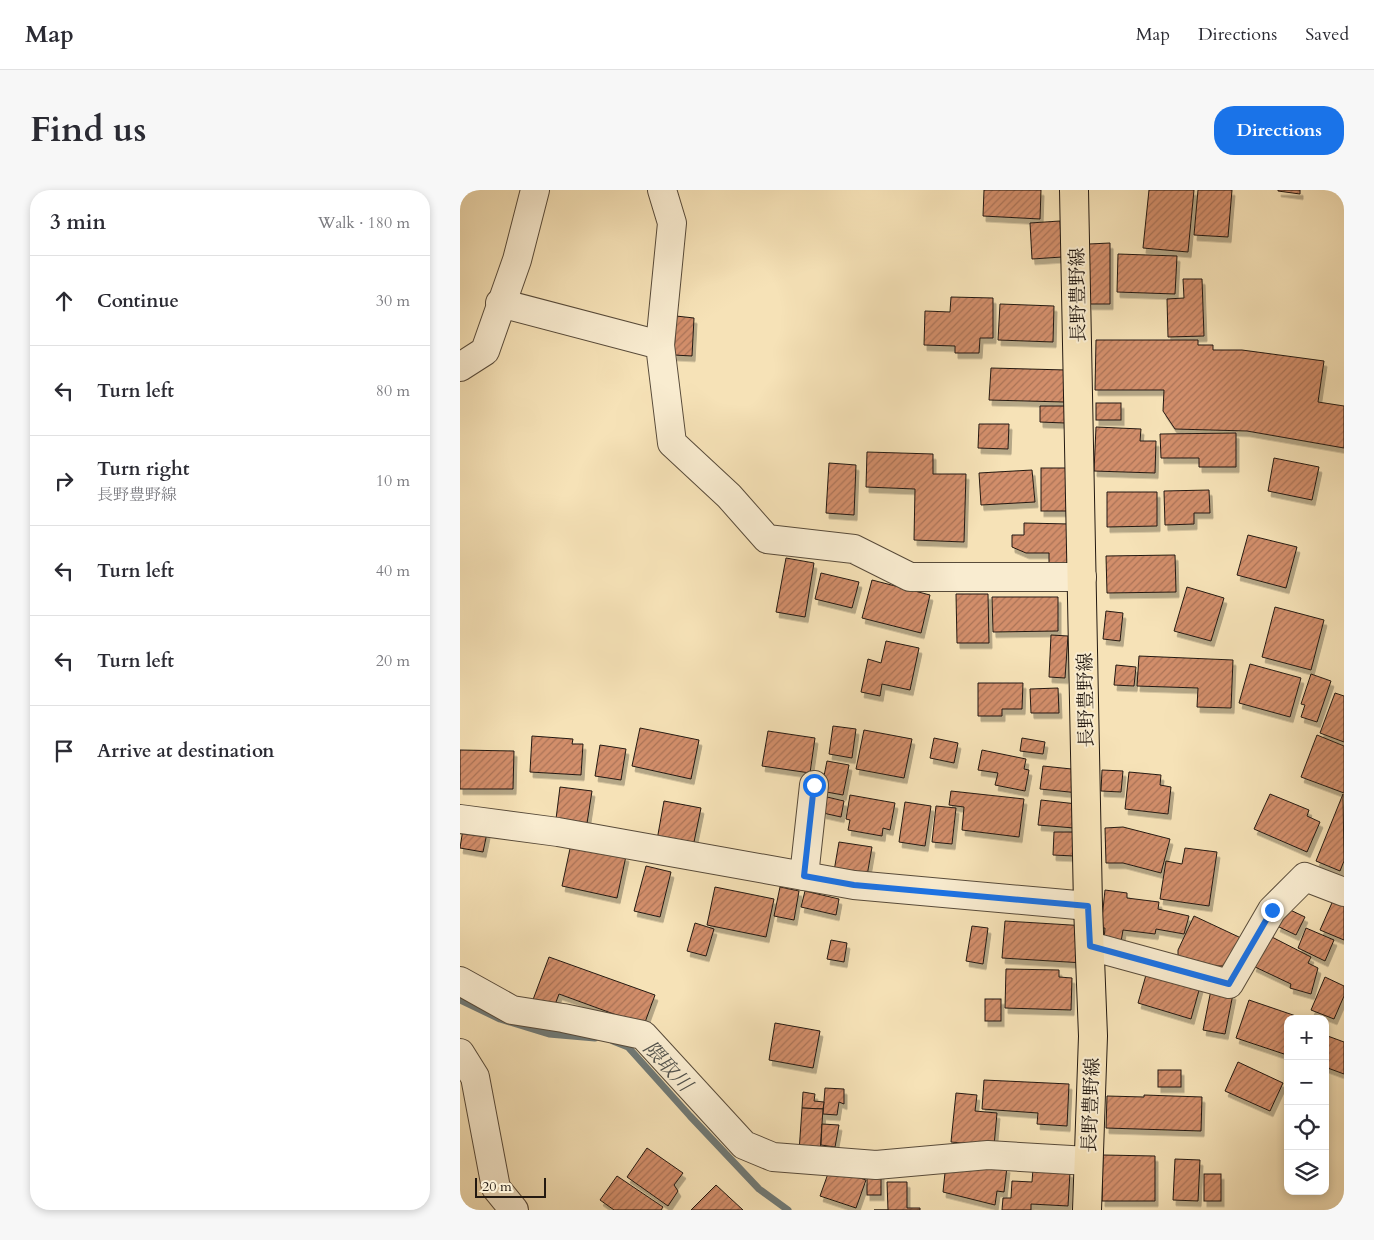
<!DOCTYPE html>
<meta charset="utf-8">
<style>
:root{--surface:#fff;--page:#f7f7f7;--text:#2b2b33;--muted:#7c7c81;--line:#e1e1e2;--accent:#1a73e8}
body{margin:0;font-family:Cardo,"Noto Serif JP",serif;background:var(--page);color:var(--text)}
.controls{position:absolute;right:15px;bottom:15px;display:grid;overflow:hidden;border-radius:10px;box-shadow:0 2px 8px #0003}
.controls button{width:45px;height:45px;display:grid;place-items:center;padding:0;border:0;border-bottom:1px solid var(--line);background:var(--surface);color:var(--text);font:25px sans-serif}
.scale{position:absolute;left:15px;bottom:12px;width:71px;box-sizing:border-box;padding-left:5px;border:2px solid #231911;border-top:0;font-size:14px;line-height:18px;white-space:nowrap;color:#231911;-webkit-text-stroke:4px #f9ecd0;paint-order:stroke}
.stop{position:absolute;width:15px;height:15px;margin:-11px;border:4px solid #1a73e8;border-radius:50%;background:#fff}
.stop.end{background:#1a73e8;border-color:#fff;box-shadow:0 1px 5px #0008}
.list{margin:0;padding:0;list-style:none}
h2{display:flex;justify-content:space-between;align-items:center;height:65px;margin:0;padding:0 20px;font-size:21px}
h2 small{font-size:16px;font-weight:400;color:var(--muted)}
.list li{display:grid;grid-template-columns:32px 1fr auto;gap:15px;align-items:center;box-sizing:border-box;height:90px;padding:0 20px;border-top:1px solid var(--line)}
.list b{display:block;font-size:19px;white-space:nowrap}
.list p{margin:0;font-size:16px;white-space:nowrap;color:var(--muted)}
.list em{font-size:16px;font-style:normal;color:var(--muted)}
.icon{flex:none;width:28px;height:28px;fill:none;stroke:currentColor;stroke-width:2;stroke-linecap:round;stroke-linejoin:round}
.map{position:relative;flex:none;width:884px;height:1020px;overflow:hidden;border-radius:20px}
header{display:flex;align-items:center;gap:30px;box-sizing:border-box;height:70px;padding:0 25px;background:var(--surface);border-bottom:1px solid var(--line)}
header strong{font-size:24px}
nav{display:flex;gap:28px;margin-inline-start:auto;font-size:18px}
.intro{display:flex;align-items:center;justify-content:space-between;box-sizing:border-box;height:120px;padding:0 30px}
h1{margin:0;font-size:35px}
.button{padding:12px 22px;border-radius:20px;background:var(--accent);color:#fff;font-size:18px;font-weight:700}
main{display:flex;gap:30px;padding:0 30px}
aside{flex:1;background:var(--surface);border-radius:20px;box-shadow:0 2px 8px #0003}
.map>svg:first-child{display:block}
</style>
<header>
<strong>Map</strong>
<nav><a>Map</a><a>Directions</a><a>Saved</a></nav>
</header>
<div class="intro"><h1>Find us</h1><a class="button">Directions</a></div>
<main>
<aside>
<h2>3 min<small>Walk · 180 m</small></h2>
<ul class="list">
<li><svg class="icon" aria-label="ahead" viewBox="0 0 24 24"><path d="M12 20V5M6 11l6-6 6 6"/></svg><div><b>Continue</b></div><em>30 m</em></li>
<li><svg class="icon" aria-label="left" viewBox="0 0 24 24"><path d="M17 20v-9H6M10 6l-5 5 5 5"/></svg><div><b>Turn left</b></div><em>80 m</em></li>
<li><svg class="icon" aria-label="right" viewBox="0 0 24 24"><path d="M7 20v-9h11M14 6l5 5-5 5"/></svg><div><b>Turn right</b><p>長野豊野線</p></div><em>10 m</em></li>
<li><svg class="icon" aria-label="left" viewBox="0 0 24 24"><path d="M17 20v-9H6M10 6l-5 5 5 5"/></svg><div><b>Turn left</b></div><em>40 m</em></li>
<li><svg class="icon" aria-label="left" viewBox="0 0 24 24"><path d="M17 20v-9H6M10 6l-5 5 5 5"/></svg><div><b>Turn left</b></div><em>20 m</em></li>
<li><svg class="icon" aria-label="arrive" viewBox="0 0 24 24"><path d="M6 21V4h12l-3 4 3 4H6"/></svg><div><b>Arrive at destination</b></div></li>
</ul>
</aside>
<div class="map">
<svg width="884" height="1020" viewBox="0 0 884 1020">
<defs>
<pattern id="building-hatch" width="6" height="6" patternUnits="userSpaceOnUse" patternTransform="scale(1.25)"><rect width="6" height="6" fill="#d28e6b"/><path d="M-1 1l2-2M0 6l6-6M5 7l2-2" fill="none" stroke="#aa7357"/></pattern>
<filter id="shadow"><feDropShadow dx="3" dy="5.5" stdDeviation="0" flood-color="#0004"/></filter>
</defs>
<rect width="100%" height="100%" fill="#f6e2b7"/>
<filter id="stains"><feTurbulence type="fractalNoise" baseFrequency=".004" numOctaves="4"/><feColorMatrix values="0 0 0 0 .2 0 0 0 0 .09 0 0 0 0 .02 0 0 0 .5 -.17"/></filter>
<radialGradient id="worn" r=".72"><stop offset=".6" stop-color="#630" stop-opacity="0"/><stop offset="1" stop-color="#630" stop-opacity=".3"/></radialGradient>
<g fill="none" stroke-linecap="round" stroke-linejoin="round">
<!-- stream -->
<g stroke="#707a77" stroke-width="7">
<polyline points="0,810 40,829 89,844 135,848"/>
<polyline points="153,851 168,857 230,926 299,999 328,1020"/>
</g>
</g>
<!-- building -->
<g fill="url(#building-hatch)" stroke="#231911" filter="url(#shadow)">
<polygon points="524,0 581,0 580,29 523,26"/>
<polygon points="689,0 734,0 728,62 683,58"/>
<polygon points="738,0 772,0 768,47 734,45"/>
<polygon points="818,0 840,0 840,4 818,1"/>
<polygon points="600,31 602,67 572,69 570,33"/>
<polygon points="650,53 650,114 629,114 629,54"/>
<polygon points="658,64 717,66 715,104 657,102"/>
<polygon points="723,89 742,89 744,146 708,147 707,109 724,108"/>
<polygon points="491,107 533,108 533,148 520,148 519,163 495,163 495,156 464,155 465,121 490,122"/>
<polygon points="540,114 594,116 593,152 538,150"/>
<polygon points="216,126 234,128 232,166 214,165"/>
<polygon points="636,150 738,150 738,155 753,155 753,160 782,160 864,171 858,212 884,216 884,258 787,241 715,239 703,221 704,200 635,200"/>
<polygon points="531,178 606,180 604,212 529,210"/>
<rect x="636" y="213" width="25" height="17"/>
<polygon points="580,216 606,216 605,233 580,232"/>
<polygon points="519,234 549,234 548,259 518,258"/>
<polygon points="636,237 681,239 680,251 696,251 695,283 634,281"/>
<polygon points="776,243 776,277 739,277 739,268 701,268 700,244"/>
<polygon points="407,262 473,264 473,284 506,284 504,352 454,350 455,299 406,297"/>
<polygon points="814,268 859,277 852,310 808,301"/>
<polygon points="369,273 396,275 394,325 366,323"/>
<rect x="581" y="278" width="26" height="43"/>
<polygon points="572,280 575,312 521,315 519,283"/>
<polygon points="749,300 750,323 734,323 734,334 705,335 704,301"/>
<polygon points="647,302 697,302 697,336 647,337"/>
<polygon points="564,333 610,334 609,377 589,377 589,363 566,363 552,357 552,345 564,345"/>
<polygon points="788,345 837,357 826,398 777,385"/>
<polygon points="715,365 716,402 647,403 646,366"/>
<polygon points="326,368 354,373 345,427 316,422"/>
<polygon points="361,383 399,392 392,418 355,409"/>
<polygon points="412,390 470,405 461,443 402,428"/>
<polygon points="727,397 764,408 751,451 714,441"/>
<polygon points="496,404 528,404 529,453 497,453"/>
<polygon points="532,407 598,407 598,441 533,442"/>
<polygon points="815,417 864,430 851,480 802,467"/>
<polygon points="646,421 663,423 660,451 643,449"/>
<polygon points="591,445 608,446 605,488 589,487"/>
<polygon points="426,451 459,458 450,500 422,494 420,506 401,502 408,469 421,473"/>
<polygon points="679,466 773,470 771,518 737,517 738,498 677,496"/>
<polygon points="790,474 841,488 830,527 779,513"/>
<polygon points="656,475 676,477 674,496 654,495"/>
<polygon points="851,484 871,491 857,532 841,527 845,515 841,514"/>
<polygon points="518,493 563,493 562,519 542,519 542,526 518,526"/>
<polygon points="598,498 599,523 571,523 570,499"/>
<polygon points="875,503 884,506 884,552 860,543"/>
<polygon points="373,536 396,539 392,568 369,564"/>
<polygon points="180,538 239,550 231,589 172,576"/>
<polygon points="404,540 452,549 444,588 396,579"/>
<polygon points="308,541 355,548 350,583 302,576"/>
<polygon points="857,545 884,556 884,603 841,587"/>
<polygon points="72,546 113,549 112,554 123,554 121,585 70,582"/>
<polygon points="474,548 498,553 494,573 470,568"/>
<polygon points="562,548 585,552 583,564 560,561"/>
<polygon points="140,555 166,559 161,590 135,586"/>
<polygon points="0,560 54,561 53,599 0,599"/>
<polygon points="522,560 566,569 564,579 569,580 565,601 535,595 538,583 518,580"/>
<polygon points="367,571 389,575 383,605 361,601"/>
<polygon points="583,576 621,580 619,603 580,599"/>
<polygon points="642,580 663,581 661,602 641,601"/>
<polygon points="669,582 701,585 700,595 711,597 708,624 665,619"/>
<polygon points="100,597 132,601 126,640 95,637"/>
<polygon points="491,601 564,609 559,647 502,640 504,617 489,615"/>
<polygon points="810,604 849,620 847,626 860,632 847,662 794,639"/>
<polygon points="883,604 884,671 880,681 856,671"/>
<polygon points="390,605 435,613 430,640 423,638 422,646 388,640 390,630 386,629"/>
<polygon points="367,607 384,611 381,627 363,623"/>
<polygon points="581,610 617,614 614,638 578,635"/>
<polygon points="204,611 241,618 233,657 197,650"/>
<polygon points="445,612 471,616 465,656 439,652"/>
<polygon points="476,616 496,618 492,654 472,652"/>
<polygon points="663,637 710,649 701,683 663,673 646,673 645,638"/>
<polygon points="3,639 27,643 23,662 0,658"/>
<polygon points="594,642 615,642 614,666 593,665"/>
<polygon points="379,652 412,657 407,686 374,681"/>
<polygon points="111,654 166,666 157,708 102,696"/>
<polygon points="725,658 757,662 749,716 700,709 706,671 722,674"/>
<polygon points="186,676 211,682 200,727 174,721"/>
<polygon points="255,697 314,709 306,747 247,735"/>
<polygon points="320,697 339,701 334,730 314,726"/>
<polygon points="645,700 667,703 667,708 699,712 698,719 729,726 724,744 696,739 695,744 663,740 661,752 644,750 645,738 641,738"/>
<polygon points="345,701 379,709 376,725 341,717"/>
<polygon points="875,706 884,710 884,750 860,740"/>
<polygon points="826,718 845,727 836,745 817,736"/>
<polygon points="734,726 781,748 768,776 718,776 718,760"/>
<polygon points="545,731 627,736 624,773 542,768"/>
<polygon points="235,733 254,739 246,766 227,761"/>
<polygon points="512,736 528,738 523,774 506,771"/>
<polygon points="846,738 874,750 865,771 838,758"/>
<polygon points="808,745 851,767 848,773 858,778 851,804 830,798 831,794 793,776"/>
<polygon points="371,750 387,753 384,772 367,769"/>
<polygon points="89,767 195,805 184,835 99,804 92,823 71,815"/>
<polygon points="688,778 741,793 731,829 678,813"/>
<polygon points="546,779 599,780 599,787 612,788 611,820 545,818"/>
<polygon points="865,787 884,796 884,806 874,829 851,820"/>
<polygon points="751,800 773,804 765,844 743,840"/>
<rect x="525" y="809" width="16" height="22"/>
<polygon points="789,810 839,827 839,829 828,829 827,865 776,848"/>
<polygon points="315,833 360,841 353,878 309,870"/>
<polygon points="865,845 884,852 884,884 865,877"/>
<polygon points="778,872 823,893 810,921 765,901"/>
<rect x="698" y="880" width="23" height="17"/>
<polygon points="524,890 609,894 607,936 577,934 578,923 522,919"/>
<polygon points="365,898 384,899 384,914 379,912 377,925 363,924"/>
<polygon points="343,902 355,904 354,911 364,912 363,919 342,918"/>
<polygon points="496,903 517,905 515,921 537,923 534,956 491,952"/>
<polygon points="684,905 742,907 741,941 646,938 647,906 684,907"/>
<polygon points="342,918 363,919 360,963 339,962"/>
<polygon points="362,934 379,935 375,957 361,955"/>
<polygon points="187,958 223,983 214,995 218,1001 208,1016 167,987"/>
<polygon points="643,965 695,966 695,1011 642,1011"/>
<polygon points="715,969 740,970 738,1011 713,1010"/>
<polygon points="486,973 547,977 544,1002 537,1001 535,1015 483,1002"/>
<polygon points="370,978 406,990 396,1018 360,1006"/>
<polygon points="573,979 610,982 608,1016 571,1014 571,1020 542,1020 543,1008 551,1008 552,991 572,992"/>
<rect x="407" y="982" width="14" height="23"/>
<rect x="744" y="984" width="17" height="27"/>
<polygon points="157,986 203,1017 201,1020 154,1020 140,1010"/>
<polygon points="427,992 447,992 447,1018 460,1018 460,1020 414,1020 428,1020"/>
<polygon points="256,995 283,1020 231,1020"/>
</g>
<g fill="none" stroke-linecap="round" stroke-linejoin="round">
<defs>
<g id="minor">
<polyline points="40,113 200,155 212,253 269,306 307,349 394,359 450,387 622,387"/>
<polyline points="200,155 212,33 202,0"/>
<polyline points="0,177 25,161 57,70 75,0"/>
<polyline points="0,629 98,642 394,695 628,716"/>
<polyline points="344,686 354,595"/>
<polyline points="630,756 769,794 812,720 845,687 884,702"/>
<polyline points="0,791 52,820 103,828 183,845 284,955 313,967 416,975 528,965 628,971"/>
<polyline points="0,863 15,887 36,998 54,1020"/>
</g>
<polyline id="major" points="614,0 628,716 633,846 627,1020"/>
</defs>
<!-- minor casing -->
<use href="#minor" stroke="#584b3a" stroke-width="30"/>
<!-- major casing -->
<use href="#major" stroke="#231911" stroke-width="30"/>
<!-- minor -->
<use href="#minor" stroke="#f9ecd0" stroke-width="28"/>
<!-- major -->
<use href="#major" stroke="#f6e2b7" stroke-width="28"/>
</g>
<g fill="none" stroke-linecap="round" stroke-linejoin="round">
<!-- route -->
<polyline stroke="#1a73e8" stroke-width="6" points="354,595 344,686 394,695 628,716 630,756 769,794 812,720"/>
</g>
<g text-anchor="middle" stroke-width="4" stroke-linejoin="round" paint-order="stroke">
<!-- street labels -->
<g font-size="19" fill="#231911" stroke="#f9ecd0">
<text transform="translate(617 105) rotate(-91)" y="7">長野豊野線</text>
<text transform="translate(625 510) rotate(-91)" y="7">長野豊野線</text>
<text transform="translate(630 915) rotate(-88)" y="7">長野豊野線</text>
</g>
<!-- water labels -->
<g font-size="20" font-style="italic" fill="#50514c" stroke="#f9ecd0">
<text transform="translate(208 876) rotate(47)" y="7">隈取川</text>
</g>
</g>
<rect width="100%" height="100%" filter="url(#stains)"/>
<rect width="100%" height="100%" fill="url(#worn)"/>
</svg>
<div class="controls">
<button>+</button>
<button>−</button>
<button><svg class="icon" aria-label="locate" viewBox="0 0 24 24"><circle cx="12" cy="12" r="6"/><path d="M12 2v4M12 18v4M2 12h4M18 12h4"/></svg></button>
<button><svg class="icon" aria-label="layers" viewBox="0 0 24 24"><path d="M12 4l9 5-9 5-9-5zM3 14l9 5 9-5"/></svg></button>
</div>
<div class="scale">20 m</div>
<div class="stop" style="left:354px;top:595px"></div>
<div class="stop end" style="left:812px;top:720px"></div>
</div>
</main>
